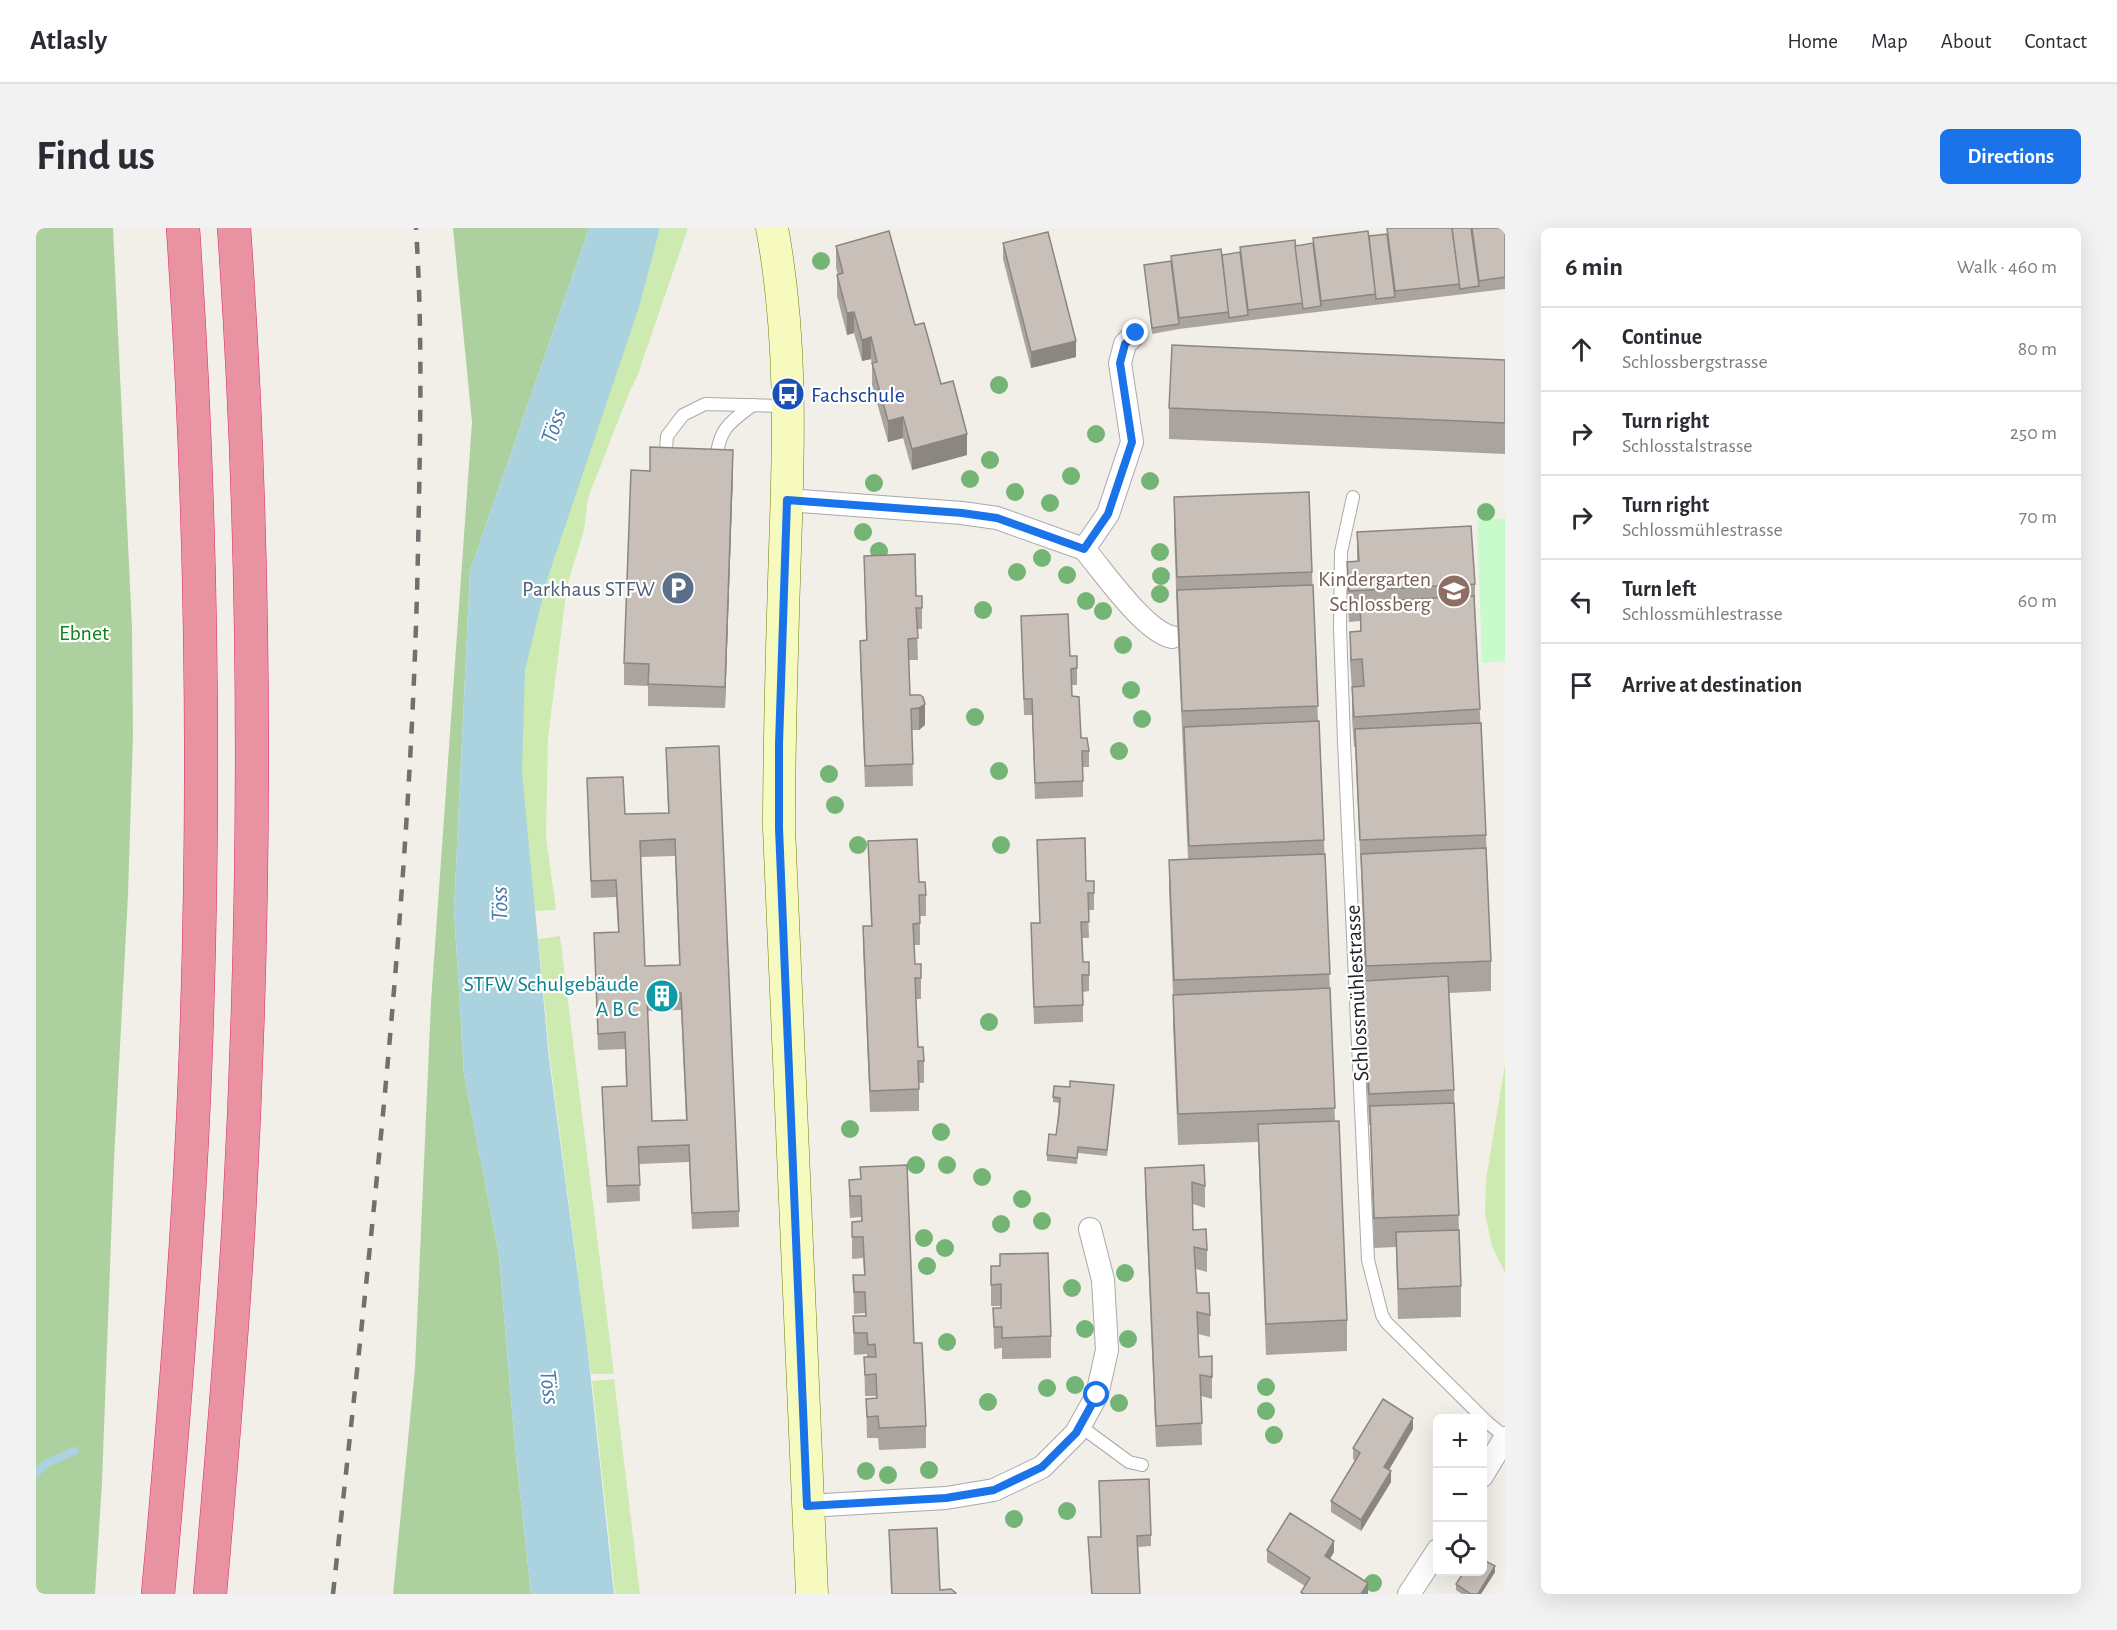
<!DOCTYPE html>
<meta charset="utf-8">
<style>
:root{--surface:#fff;--page:#f2f2f3;--text:#2b2b33;--muted:#7c7c81;--line:#e1e1e2;--accent:#1a73e8}
body{margin:0;font-family:"Alegreya Sans",sans-serif;background:var(--page);color:var(--text)}
.controls{position:absolute;right:18px;bottom:18px;display:grid;overflow:hidden;border-radius:9px;box-shadow:0 6px 24px #0002}
.controls button{width:54px;height:54px;display:grid;place-items:center;padding:0;border:0;border-bottom:2px solid var(--line);background:var(--surface);color:var(--text);font:30px sans-serif}
.stop{position:absolute;width:18px;height:18px;margin:-14px;border:4px solid #1a73e8;border-radius:50%;background:#fff}
.stop.end{background:#1a73e8;border-color:#fff;box-shadow:0 2px 6px #0008}
.list{margin:0;padding:0;list-style:none}
h2{display:flex;justify-content:space-between;align-items:center;height:78px;margin:0;padding:0 24px;font-size:26px}
h2 small{font-size:20px;font-weight:400;color:var(--muted)}
.list li{display:grid;grid-template-columns:39px 1fr auto;gap:18px;align-items:center;box-sizing:border-box;height:84px;padding:0 24px;border-top:2px solid var(--line)}
.list b{display:block;font-size:22px;white-space:nowrap}
.list p{margin:0;font-size:20px;white-space:nowrap;color:var(--muted)}
.list em{font-size:20px;font-style:normal;color:var(--muted)}
.icon{flex:none;width:33px;height:33px;fill:none;stroke:currentColor;stroke-width:2;stroke-linecap:round;stroke-linejoin:round}
.map{position:relative;flex:none;width:1469px;height:1366px;overflow:hidden;border-radius:9px}
header{display:flex;align-items:center;gap:36px;box-sizing:border-box;height:84px;padding:0 30px;background:var(--surface);border-bottom:2px solid var(--line)}
header strong{font-size:28px}
nav{display:flex;gap:33px;margin-inline-start:auto;font-size:21px}
.intro{display:flex;align-items:center;justify-content:space-between;box-sizing:border-box;height:144px;padding:0 36px}
h1{margin:0;font-size:42px}
.button{padding:15px 27px;border-radius:9px;background:var(--accent);color:#fff;font-size:21px;font-weight:700}
main{display:flex;gap:36px;padding:0 36px}
aside{flex:1;background:var(--surface);border-radius:9px;box-shadow:0 6px 24px #0002}
.map>svg:first-child{display:block}
</style>
<header>
<strong>Atlasly</strong>
<nav><a>Home</a><a>Map</a><a>About</a><a>Contact</a></nav>
</header>
<div class="intro"><h1>Find us</h1><a class="button">Directions</a></div>
<main>
<div class="map">
<svg width="1469" height="1366" viewBox="0 0 1469 1366">
<rect width="100%" height="100%" fill="#f2efe9"/>
<!-- grass -->
<g fill="#cdebb0">
<polygon points="624,0 652,0 601,149 593,165 552,270 548,302 531,358 512,509 510,609 520,682 499,683 485,544 488,441 511,351"/>
<polygon points="524,708 578,1146 555,1146 514,831 502,711"/>
<polygon points="1469,836 1469,1045 1456,1018 1449,986 1450,952"/>
<polygon points="578,1151 604,1366 579,1366 556,1153"/>
</g>
<!-- forest -->
<g fill="#add19e">
<polygon points="0,0 77,0 96,400 97,507 92,667 78,932 66,1254 59,1366 0,1366"/>
<polygon points="417,0 553,0 434,343 418,682 428,846 463,1027 478,1208 495,1366 357,1366 379,1140 395,774 436,194"/>
</g>
<!-- park -->
<polygon fill="#c8facc" points="1469,290 1469,433 1446,435 1441,293"/>
<!-- water -->
<polygon fill="#aad3df" points="553,0 624,0 603,79 511,352 489,442 486,544 513,830 551,1116 578,1366 495,1366 478,1208 463,1027 428,846 418,682 434,343"/>
<g fill="none" stroke-linecap="round" stroke-linejoin="round">
<!-- stream -->
<polyline stroke="#aad3df" stroke-width="8" points="0,1245 11,1235 39,1223"/>
<defs>
<g id="service">
<polyline points="629,234 631,208 647,187 669,176 751,178"/>
<path d="M680,236C682,202 691,196 717,177"/>
<polyline points="1317,269 1305,324 1304,399 1308,514 1332,1032 1346,1087 1350,1094 1451,1194 1469,1209"/>
<polyline points="1044,1198 1093,1234 1106,1237"/>
</g>
<g id="minor">
<path d="M1100,105L1089,116L1084,135L1096,214L1072,286L1048,321C1068,344 1108,403 1136,409"/>
<polyline points="751,272 926,285 961,290 1048,321"/>
<polyline points="1446,1248 1469,1210"/>
<polyline points="771,1278 910,1270 958,1262 1006,1239 1040,1205 1061,1167 1071,1122 1067,1052 1054,1001"/>
<polyline points="1373,1366 1402,1322"/>
</g>
<path id="secondary" d="M736,0C756,107 753,214 749,322C746,415 743,507 743,600L776,1366"/>
<g id="motorway">
<path d="M122,1366C138,1192 152,1019 159,845C170,564 166,281 147,0"/>
<path d="M174,1366C185,1240 196,1115 203,989C221,660 221,329 198,0"/>
</g>
</defs>
<!-- service casing -->
<use href="#service" stroke="#a9a9a9" stroke-width="14"/>
<!-- minor casing -->
<use href="#minor" stroke="#a9a9a9" stroke-width="24"/>
<!-- secondary casing -->
<use href="#secondary" stroke="#707d05" stroke-width="33"/>
<!-- motorway casing -->
<use href="#motorway" stroke="#dc2a67" stroke-width="34"/>
<!-- service -->
<use href="#service" stroke="#fff" stroke-width="12"/>
<!-- minor -->
<use href="#minor" stroke="#fff" stroke-width="22"/>
<!-- secondary -->
<use href="#secondary" stroke="#f7fabf" stroke-width="32"/>
<!-- motorway -->
<use href="#motorway" stroke="#e892a2" stroke-width="33"/>
<!-- rail -->
<path stroke="#707070" stroke-width="4.5" stroke-dasharray="12 12" stroke-linecap="butt" d="M297,1366C334,1019 375,672 382,323C384,215 387,108 380,0"/>
</g>
<!-- trees -->
<g fill="#74b475">
<circle cx="785" cy="33" r="9"/>
<circle cx="963" cy="157" r="9"/>
<circle cx="1060" cy="206" r="9"/>
<circle cx="954" cy="232" r="9"/>
<circle cx="1035" cy="248" r="9"/>
<circle cx="934" cy="251" r="9"/>
<circle cx="1114" cy="253" r="9"/>
<circle cx="838" cy="255" r="9"/>
<circle cx="979" cy="264" r="9"/>
<circle cx="1014" cy="275" r="9"/>
<circle cx="1450" cy="284" r="9"/>
<circle cx="827" cy="304" r="9"/>
<circle cx="843" cy="323" r="9"/>
<circle cx="1124" cy="324" r="9"/>
<circle cx="1006" cy="330" r="9"/>
<circle cx="981" cy="344" r="9"/>
<circle cx="1031" cy="347" r="9"/>
<circle cx="1125" cy="348" r="9"/>
<circle cx="1124" cy="366" r="9"/>
<circle cx="1050" cy="373" r="9"/>
<circle cx="947" cy="382" r="9"/>
<circle cx="1067" cy="383" r="9"/>
<circle cx="1087" cy="417" r="9"/>
<circle cx="1095" cy="462" r="9"/>
<circle cx="939" cy="489" r="9"/>
<circle cx="1106" cy="491" r="9"/>
<circle cx="1083" cy="523" r="9"/>
<circle cx="963" cy="543" r="9"/>
<circle cx="793" cy="546" r="9"/>
<circle cx="799" cy="577" r="9"/>
<circle cx="822" cy="617" r="9"/>
<circle cx="965" cy="617" r="9"/>
<circle cx="953" cy="794" r="9"/>
<circle cx="814" cy="901" r="9"/>
<circle cx="905" cy="904" r="9"/>
<circle cx="880" cy="937" r="9"/>
<circle cx="911" cy="937" r="9"/>
<circle cx="946" cy="949" r="9"/>
<circle cx="986" cy="971" r="9"/>
<circle cx="1006" cy="993" r="9"/>
<circle cx="965" cy="996" r="9"/>
<circle cx="888" cy="1010" r="9"/>
<circle cx="909" cy="1020" r="9"/>
<circle cx="891" cy="1038" r="9"/>
<circle cx="1089" cy="1045" r="9"/>
<circle cx="1036" cy="1060" r="9"/>
<circle cx="1049" cy="1101" r="9"/>
<circle cx="1092" cy="1111" r="9"/>
<circle cx="911" cy="1114" r="9"/>
<circle cx="1039" cy="1157" r="9"/>
<circle cx="1230" cy="1159" r="9"/>
<circle cx="1011" cy="1160" r="9"/>
<circle cx="952" cy="1174" r="9"/>
<circle cx="1083" cy="1175" r="9"/>
<circle cx="1230" cy="1183" r="9"/>
<circle cx="1238" cy="1207" r="9"/>
<circle cx="893" cy="1242" r="9"/>
<circle cx="830" cy="1243" r="9"/>
<circle cx="852" cy="1247" r="9"/>
<circle cx="1031" cy="1283" r="9"/>
<circle cx="978" cy="1291" r="9"/>
<circle cx="1337" cy="1355" r="9"/>
</g>
<!-- wall -->
<g fill="#aba49e" fill-rule="evenodd">
<polygon points="1351,0 1469,0 1469,61 1143,101 1116,106 1108,37 1135,33 1135,28 1186,27 1204,25 1204,19 1259,18 1277,16 1277,10 1333,8 1351,6"/>
<polygon points="967,15 1040,129 995,140 967,31"/>
<polygon points="800,18 879,97 905,156 931,227 876,242 867,210 852,214 836,157 836,137 835,131 826,133 818,105 811,107 801,68 801,47 802,47 800,40"/>
<polygon points="1469,132 1469,226 1133,211 1133,180"/>
<polygon points="614,243 697,244 689,480 612,478 612,458 588,457 588,435"/>
<polygon points="1138,269 1276,344 1282,493 1288,612 1299,893 1311,1092 1311,1123 1230,1127 1222,914 1142,917 1137,797 1137,767 1133,662 1133,632 1152,631 1141,393 1138,299"/>
<polygon points="1321,304 1439,356 1439,386 1450,607 1455,733 1455,763 1413,765 1418,862 1425,1058 1425,1089 1362,1091 1360,1019 1338,1020 1334,897 1333,897 1327,783 1327,753 1329,752 1325,643 1319,519 1318,519 1316,490 1316,462 1314,434 1314,404 1324,403 1324,393 1313,394 1311,364 1311,334 1321,333"/>
<polygon points="828,328 880,368 886,380 886,401 881,401 882,432 873,432 874,467 884,467 889,497 883,502 876,502 877,558 829,559 824,434 824,413 830,412"/>
<polygon points="985,388 1034,428 1041,428 1041,457 1035,457 1036,468 1045,510 1053,523 1053,539 1047,539 1047,569 999,571 996,487 988,487"/>
<path d="M630,520L703,983V999L656,1001L653,934L603,936L604,973L571,975L566,859L590,858L589,821L562,822L558,705L582,704L580,669L555,670L551,550L589,586L632,585ZM639,628L643,737L609,738L605,629ZM645,782L650,892L616,893L611,783Z"/>
<polygon points="1001,612 1050,653 1058,653 1058,682 1052,682 1053,710 1046,710 1047,734 1053,747 1053,763 1047,764 1047,794 998,796 995,695 1004,695"/>
<polygon points="832,613 883,654 890,667 890,688 884,688 884,717 878,717 879,736 885,750 885,771 880,771 882,819 888,833 888,855 883,855 883,883 834,884 827,719 827,698 835,698"/>
<polygon points="1078,862 1071,928 1042,925 1041,936 1011,933 1011,927 1020,907 1023,875 1017,874 1017,869"/>
<polygon points="824,939 878,1115 890,1198 890,1220 843,1222 842,1210 831,1210 830,1171 840,1171 840,1168 829,1168 828,1129 831,1129 831,1126 818,1127 817,1088 829,1088 829,1085 818,1086 817,1047 828,1047 827,1030 816,1031 816,994 825,993 825,989 814,990 813,973 813,952 824,951"/>
<polygon points="1109,940 1169,958 1169,980 1157,976 1157,1002 1171,1022 1171,1044 1160,1041 1161,1065 1174,1087 1174,1109 1162,1106 1163,1129 1176,1149 1176,1171 1165,1168 1166,1217 1120,1219 1109,961"/>
<polygon points="964,1026 1015,1108 1015,1130 966,1131 966,1120 958,1121 957,1080 965,1080 965,1078 955,1078 955,1038 964,1038"/>
<polygon points="1377,1201 1353,1242 1355,1254 1325,1303 1295,1284 1295,1273 1319,1233 1317,1231 1317,1220"/>
<polygon points="1063,1253 1115,1307 1115,1318 1102,1319 1104,1366 1055,1366 1052,1309 1065,1309"/>
<polygon points="853,1302 904,1362 920,1366 855,1366"/>
<polygon points="1231,1322 1298,1324 1294,1331 1332,1355 1332,1366 1265,1366 1265,1364 1269,1358 1231,1334"/>
<polygon points="1459,1344 1445,1366 1426,1366 1420,1362 1420,1356"/>
</g>
<!-- shaded-wall -->
<g fill="#8b8681">
<polygon points="818,84 818,105 811,107 811,85"/>
<polygon points="835,109 835,131 826,133 826,112"/>
<polygon points="1040,113 1040,129 995,140 995,124"/>
<polygon points="867,189 867,210 852,214 852,193"/>
<polygon points="931,206 931,227 876,242 876,221"/>
<polygon points="697,222 697,244 689,480 689,459"/>
<polygon points="889,476 889,497 883,502 883,480"/>
<polygon points="1377,1190 1377,1201 1348,1250 1348,1239"/>
<polygon points="1355,1243 1355,1254 1325,1303 1325,1292"/>
<polygon points="1298,1313 1298,1324 1289,1339 1289,1328"/>
<polygon points="1459,1338 1459,1344 1445,1366 1442,1366"/>
<polygon points="1332,1355 1332,1366 1325,1366"/>
</g>
<!-- building -->
<g fill="#c7bfb8" stroke="#8b8681" stroke-width="1.5" fill-rule="evenodd">
<polygon points="1351,0 1416,0 1424,56 1359,63"/>
<polygon points="1416,0 1435,0 1443,58 1424,61"/>
<polygon points="1436,0 1469,0 1469,49 1443,53"/>
<polygon points="853,3 879,97 888,95 905,156 917,153 931,206 876,221 867,189 852,193 836,135 841,134 835,109 826,112 818,84 811,85 801,47 807,45 800,18"/>
<polygon points="1332,3 1340,66 1285,73 1277,10"/>
<polygon points="1012,4 1040,113 995,124 967,15"/>
<polygon points="1351,6 1359,69 1340,71 1333,8"/>
<polygon points="1259,12 1267,75 1212,82 1204,19"/>
<polygon points="1277,15 1285,78 1267,81 1259,18"/>
<polygon points="1185,21 1193,84 1143,90 1135,28"/>
<polygon points="1204,24 1212,87 1193,90 1186,27"/>
<polygon points="1135,33 1143,96 1116,100 1108,37"/>
<polygon points="1136,117 1469,132 1469,195 1133,180"/>
<polygon points="614,219 697,222 689,459 612,456 613,436 588,435 595,242 614,243"/>
<polygon points="1273,264 1276,344 1141,349 1138,269"/>
<polygon points="1435,298 1439,356 1313,363 1311,334 1323,333 1321,304"/>
<polygon points="879,326 880,368 886,368 886,380 880,380 882,410 872,411 874,467 884,467 887,469 889,476 883,480 875,481 877,536 829,538 824,413 831,412 828,328"/>
<polygon points="1277,357 1282,478 1146,483 1141,362"/>
<polygon points="1438,368 1444,481 1318,489 1316,459 1328,458 1326,431 1315,432 1314,404 1325,403 1324,374"/>
<polygon points="1032,386 1034,428 1041,428 1041,440 1035,441 1036,468 1043,469 1045,510 1051,510 1053,523 1046,523 1047,553 999,555 996,471 988,471 985,388"/>
<polygon points="1283,493 1288,612 1153,618 1148,499"/>
<polygon points="1445,495 1450,607 1324,612 1319,501"/>
<path d="M683,518L703,983L656,985L653,917L602,919L604,957L571,958L566,859L591,858L589,804L562,806L558,705L583,704L580,652L555,653L551,550L587,549L589,586L633,585L630,520ZM639,611L644,737L609,738L604,613ZM645,765L651,892L616,893L611,767Z"/>
<polygon points="1049,610 1050,653 1058,653 1058,665 1052,665 1053,694 1045,694 1047,734 1053,734 1053,747 1046,747 1047,777 998,779 995,695 1004,695 1001,612"/>
<polygon points="881,611 883,654 889,654 890,667 883,667 884,695 877,696 879,736 885,736 885,750 879,750 882,819 887,819 888,833 882,833 883,861 834,863 827,698 836,698 832,613"/>
<polygon points="1450,620 1455,733 1330,738 1325,626"/>
<polygon points="1289,626 1294,746 1138,752 1133,632"/>
<polygon points="1412,748 1418,862 1333,866 1327,753"/>
<polygon points="1294,760 1299,880 1142,886 1137,767"/>
<polygon points="1034,853 1078,857 1071,922 1042,919 1041,930 1011,927 1013,906 1020,907 1023,886 1024,870 1017,869 1018,858 1034,859"/>
<polygon points="1418,875 1423,987 1338,990 1334,878"/>
<polygon points="1303,893 1311,1092 1230,1096 1222,896"/>
<polygon points="871,937 878,1115 886,1115 890,1198 843,1200 842,1188 831,1189 830,1171 841,1170 840,1146 829,1147 828,1129 840,1129 839,1116 832,1117 831,1105 818,1105 817,1088 830,1088 829,1064 818,1064 817,1047 829,1047 827,1009 816,1009 816,994 826,993 825,968 814,968 813,952 825,951 824,939"/>
<polygon points="1168,937 1169,958 1156,954 1157,1002 1170,1001 1171,1022 1158,1019 1161,1065 1173,1065 1174,1087 1161,1084 1163,1129 1176,1128 1176,1149 1164,1147 1166,1195 1120,1198 1109,940"/>
<polygon points="1423,1002 1425,1058 1362,1061 1360,1004"/>
<polygon points="1012,1025 1015,1108 966,1110 966,1099 958,1099 957,1080 965,1080 965,1056 955,1057 955,1038 964,1038 964,1026"/>
<polygon points="1347,1171 1377,1190 1348,1239 1355,1243 1325,1292 1295,1273 1324,1225 1317,1220"/>
<polygon points="1113,1251 1115,1307 1101,1308 1104,1366 1056,1366 1052,1309 1065,1309 1063,1253"/>
<polygon points="1254,1285 1298,1313 1289,1328 1332,1355 1325,1366 1268,1366 1265,1364 1274,1350 1231,1322"/>
<polygon points="901,1300 904,1362 915,1361 920,1365 920,1366 856,1366 853,1302"/>
<polygon points="1446,1331 1459,1338 1442,1366 1435,1366 1420,1356 1428,1344 1446,1344"/>
</g>
<g fill="none" stroke-linecap="round" stroke-linejoin="round">
<!-- route -->
<polyline stroke="#1a73e8" stroke-width="8" points="1061,1167 1040,1205 1006,1239 958,1262 910,1270 771,1278 743,600 743,516 751,272 926,285 961,290 1048,321 1072,286 1096,214 1084,135 1089,116 1100,105"/>
</g>
<!-- icons -->
<defs>
<symbol id="bus-disc" viewBox="-11 -11 22 22"><circle r="9.5" fill="#1a4fb4" stroke="#fff"/><path d="M-5-6H5V4H4V6H2V4H-2V6H-4V4H-5ZM-3.5-4V0h7V-4ZM-3.5 1.2v1.5H-2V1.2ZM2 1.2v1.5H3.5V1.2Z" fill="#fff"/></symbol>
<symbol id="parking-disc" viewBox="-11 -11 22 22"><circle r="9.5" fill="#5c6f8a" stroke="#fff"/><path d="M-3.5-5.5H1a3.5 3.5 0 0 1 0 7H-1V5.5H-3.5ZM-1-3.4V-.6H.8a1.4 1.4 0 0 0 0-2.8Z" fill="#fff"/></symbol>
<symbol id="school-disc" viewBox="-11 -11 22 22"><circle r="9.5" fill="#8d6e63" stroke="#fff"/><path d="M0-5L7-2L0 1L-7-2ZM-4 1L0 2.5L4 1V4Q0 6-4 4Z" fill="#fff"/></symbol>
<symbol id="building-disc" viewBox="-11 -11 22 22"><circle r="9.5" fill="#0f9aa8" stroke="#fff"/><path d="M-4-6H4V6H1V3H-1V6H-4ZM-2.5-4.3h1.7v1.8h-1.7ZM.8-4.3h1.7v1.8H.8ZM-2.5-1h1.7V.8h-1.7ZM.8-1h1.7V.8H.8Z" fill="#fff"/></symbol>
</defs>
<g fill-rule="evenodd">
<use href="#bus-disc" x="733" y="147" width="38" height="38"/>
<use href="#parking-disc" x="623" y="341" width="38" height="38"/>
<use href="#school-disc" x="1399" y="344" width="38" height="38"/>
<use href="#building-disc" x="607" y="749" width="38" height="38"/>
</g>
<g text-anchor="middle" stroke-width="4.5" stroke-linejoin="round" paint-order="stroke">
<!-- transit labels -->
<g font-size="22" fill="#164399" stroke="#fff" text-anchor="start">
<text x="775" y="174">Fachschule</text>
</g>
<!-- education labels -->
<g font-size="22" fill="#785e54" stroke="#fff" text-anchor="end">
<text x="1395" y="358">Kindergarten<tspan x="1395" dy="25">Schlossberg</tspan></text>
</g>
<!-- service labels -->
<g font-size="22" fill="#4e5e75" stroke="#fff" text-anchor="end">
<text x="619" y="368">Parkhaus STFW</text>
</g>
<!-- park labels -->
<g font-size="22" fill="#0c8416" stroke="#fff">
<text x="48" y="412">Ebnet</text>
</g>
<!-- culture labels -->
<g font-size="22" fill="#0d838f" stroke="#fff" text-anchor="end">
<text x="603" y="763">STFW Schulgebäude<tspan x="603" dy="25">A B C</tspan></text>
</g>
<!-- street labels -->
<g font-size="22" fill="#222" stroke="#fff">
<text transform="translate(1320 765) rotate(-93)" y="8">Schlossmühlestrasse</text>
</g>
<!-- water labels -->
<g font-size="24" font-style="italic" fill="#4a7aab" stroke="#fff">
<text transform="translate(517 198) rotate(-71)" y="8">Töss</text>
<text transform="translate(463 676) rotate(-91)" y="8">Töss</text>
<text transform="translate(514 1159) rotate(83)" y="8">Töss</text>
</g>
</g>
</svg>
<div class="controls">
<button>+</button>
<button>−</button>
<button><svg class="icon" aria-label="locate" viewBox="0 0 24 24"><circle cx="12" cy="12" r="6"/><path d="M12 2v4M12 18v4M2 12h4M18 12h4"/></svg></button>
</div>
<div class="stop" style="left:1061px;top:1167px"></div>
<div class="stop end" style="left:1100px;top:105px"></div>
</div>
<aside>
<h2>6 min<small>Walk · 460 m</small></h2>
<ul class="list">
<li><svg class="icon" aria-label="ahead" viewBox="0 0 24 24"><path d="M12 20V5M6 11l6-6 6 6"/></svg><div><b>Continue</b><p>Schlossbergstrasse</p></div><em>80 m</em></li>
<li><svg class="icon" aria-label="right" viewBox="0 0 24 24"><path d="M7 20v-9h11M14 6l5 5-5 5"/></svg><div><b>Turn right</b><p>Schlosstalstrasse</p></div><em>250 m</em></li>
<li><svg class="icon" aria-label="right" viewBox="0 0 24 24"><path d="M7 20v-9h11M14 6l5 5-5 5"/></svg><div><b>Turn right</b><p>Schlossmühlestrasse</p></div><em>70 m</em></li>
<li><svg class="icon" aria-label="left" viewBox="0 0 24 24"><path d="M17 20v-9H6M10 6l-5 5 5 5"/></svg><div><b>Turn left</b><p>Schlossmühlestrasse</p></div><em>60 m</em></li>
<li><svg class="icon" aria-label="arrive" viewBox="0 0 24 24"><path d="M6 21V4h12l-3 4 3 4H6"/></svg><div><b>Arrive at destination</b></div></li>
</ul>
</aside>
</main>
